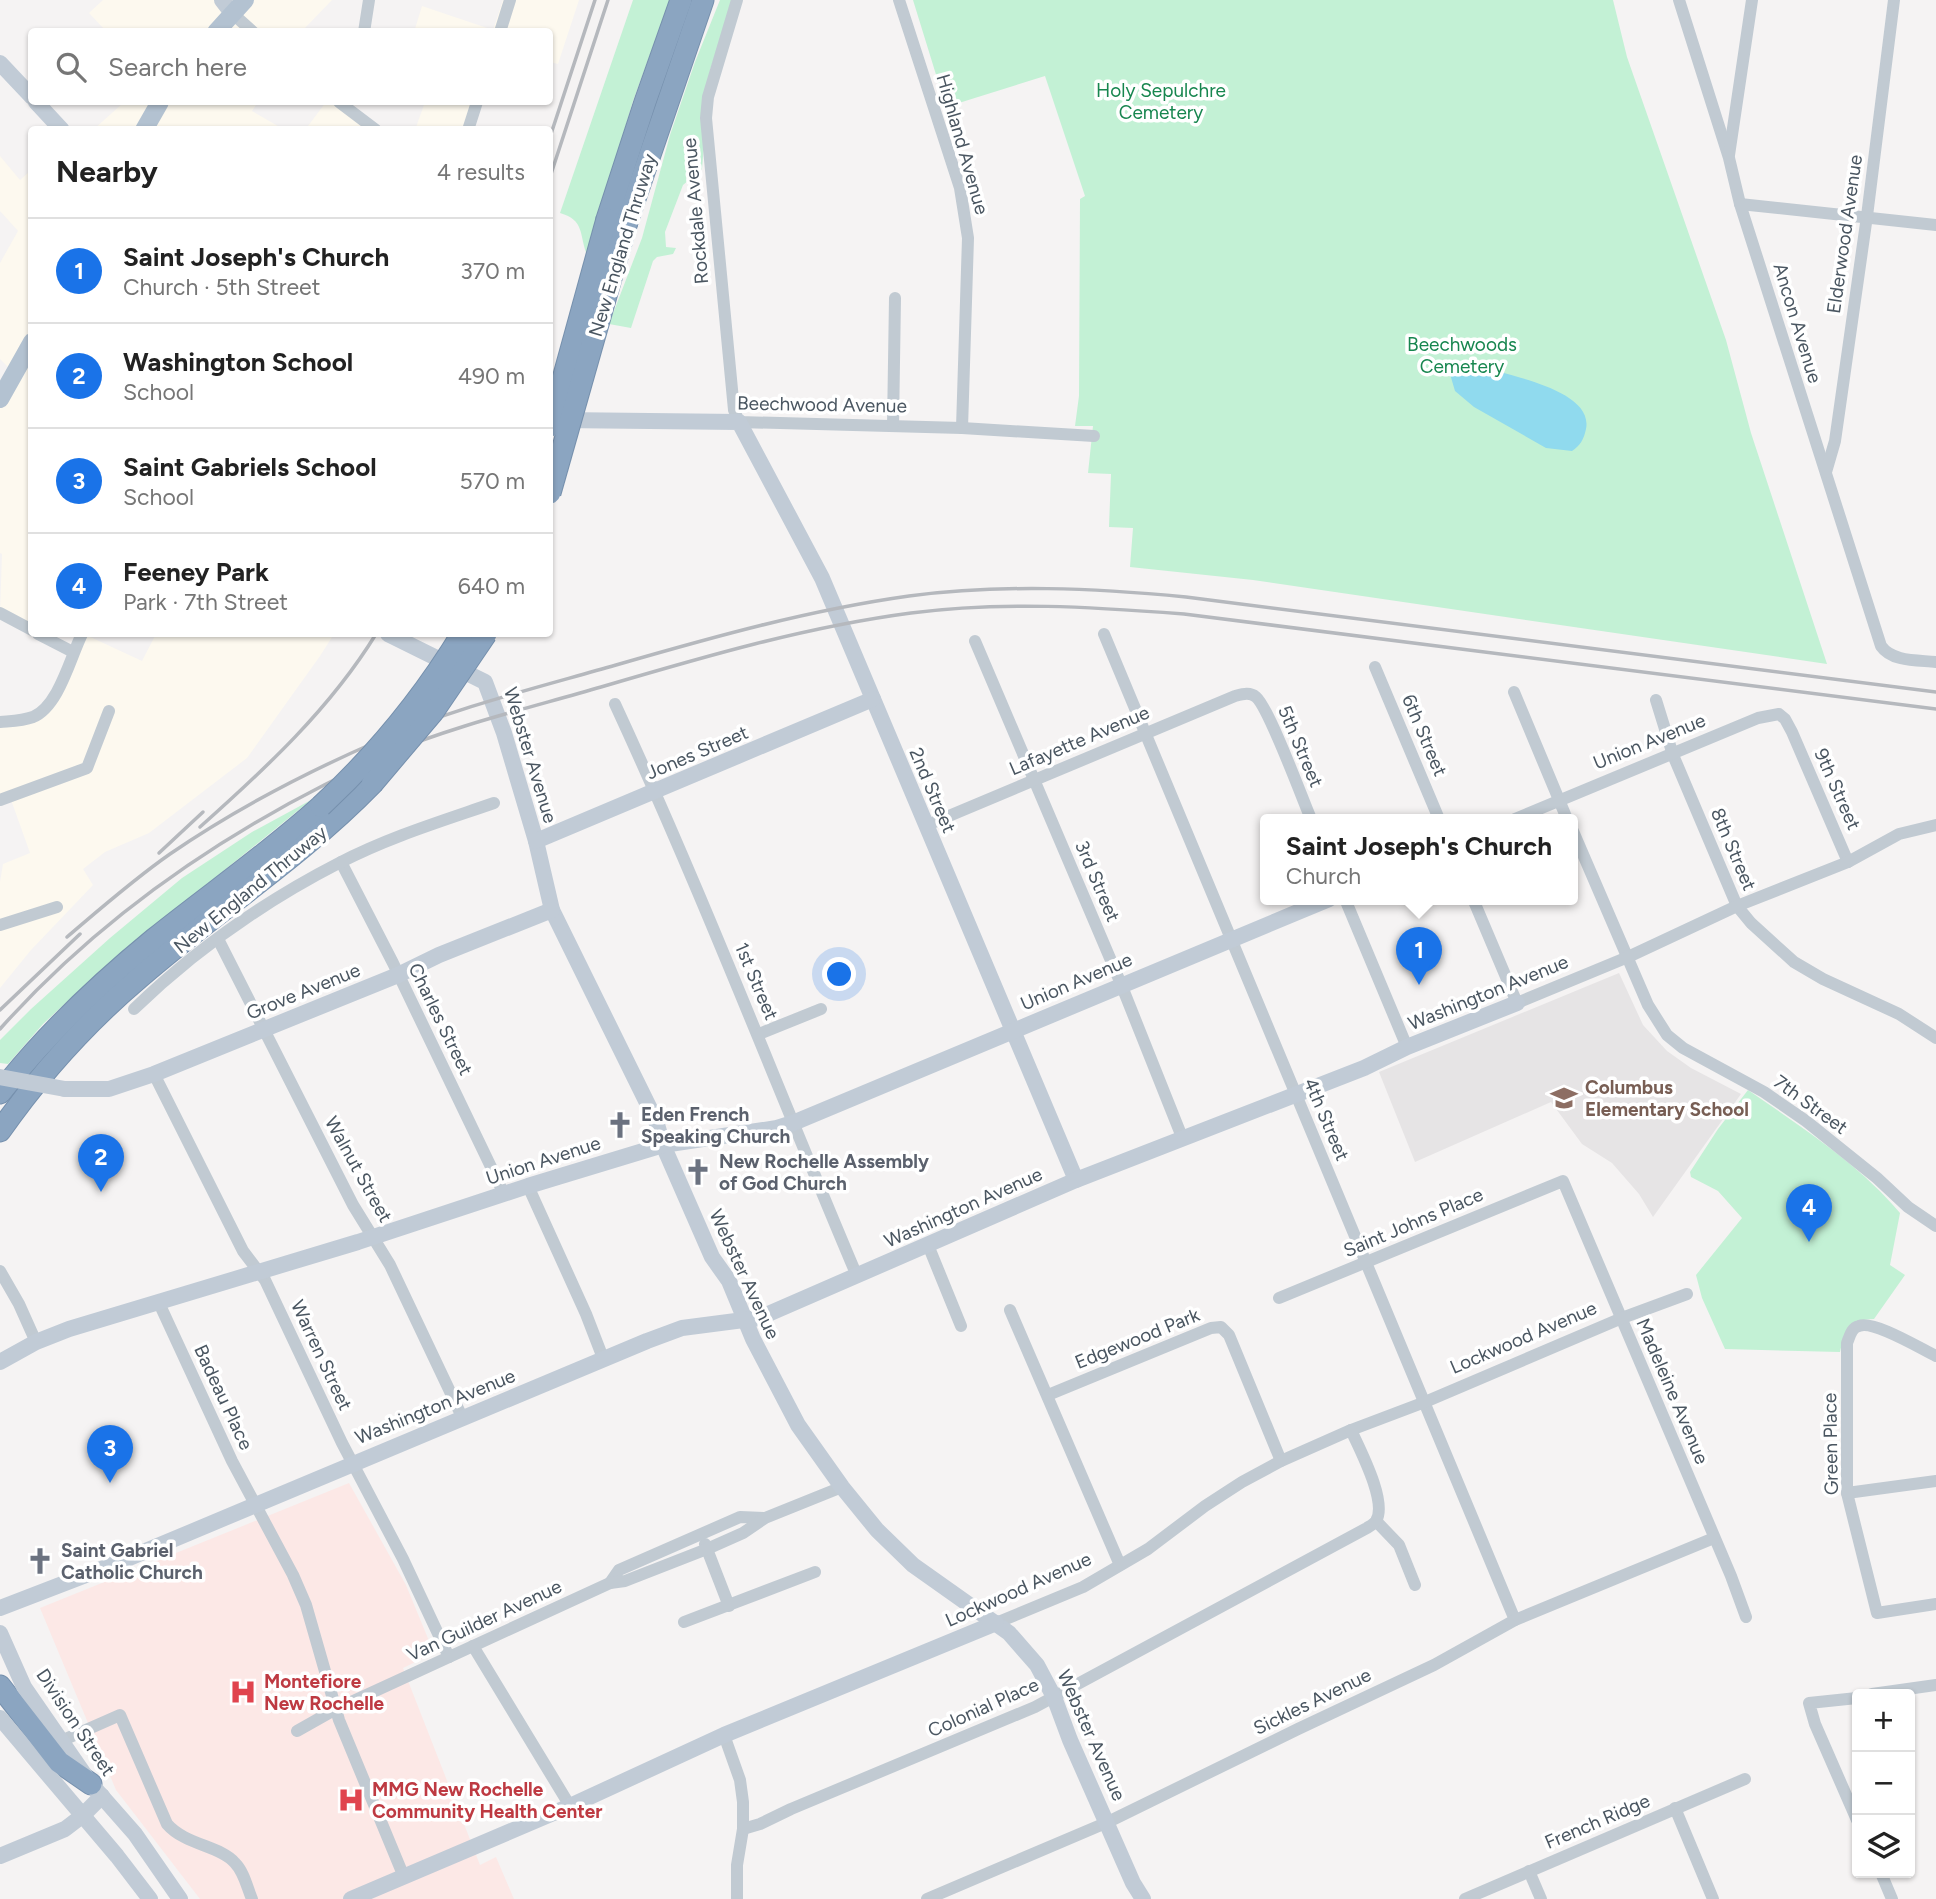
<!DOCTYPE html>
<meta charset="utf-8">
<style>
:root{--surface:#fff;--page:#f2f2f2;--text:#222;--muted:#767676;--line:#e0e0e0;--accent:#1a73e8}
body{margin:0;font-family:Figtree,sans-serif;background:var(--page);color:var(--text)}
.controls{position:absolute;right:21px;bottom:21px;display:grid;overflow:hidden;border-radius:7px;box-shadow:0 2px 5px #0004}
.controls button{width:63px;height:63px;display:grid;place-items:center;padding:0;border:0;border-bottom:2px solid var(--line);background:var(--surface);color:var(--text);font:35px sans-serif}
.you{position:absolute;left:840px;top:975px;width:24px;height:24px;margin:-18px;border:5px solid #fff;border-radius:50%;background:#1a73e8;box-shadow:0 0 0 10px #1a73e833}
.badge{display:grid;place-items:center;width:46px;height:46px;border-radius:50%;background:var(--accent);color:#fff;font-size:23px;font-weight:700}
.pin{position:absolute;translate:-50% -58px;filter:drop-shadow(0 2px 4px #0008)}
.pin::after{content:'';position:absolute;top:37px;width:24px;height:21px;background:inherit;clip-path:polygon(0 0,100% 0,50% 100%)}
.popup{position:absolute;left:1260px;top:814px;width:318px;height:91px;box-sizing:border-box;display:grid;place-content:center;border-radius:7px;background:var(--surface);filter:drop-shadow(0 2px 5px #0005);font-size:23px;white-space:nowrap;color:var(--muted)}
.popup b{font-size:26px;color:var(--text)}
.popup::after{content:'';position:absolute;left:50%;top:100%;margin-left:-14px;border:14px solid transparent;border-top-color:var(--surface)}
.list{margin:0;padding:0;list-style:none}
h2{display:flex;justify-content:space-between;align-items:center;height:91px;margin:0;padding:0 28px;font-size:30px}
h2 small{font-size:23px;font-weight:400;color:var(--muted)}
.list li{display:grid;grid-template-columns:46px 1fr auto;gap:21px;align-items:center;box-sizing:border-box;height:105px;padding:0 28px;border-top:2px solid var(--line)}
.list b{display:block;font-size:26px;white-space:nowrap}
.list p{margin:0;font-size:23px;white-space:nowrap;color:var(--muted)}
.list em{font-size:23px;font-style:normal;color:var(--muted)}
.icon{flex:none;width:38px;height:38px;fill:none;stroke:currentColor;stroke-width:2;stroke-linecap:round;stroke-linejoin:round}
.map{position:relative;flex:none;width:1936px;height:1899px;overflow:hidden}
.search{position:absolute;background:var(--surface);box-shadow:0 2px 5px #0004;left:28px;top:28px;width:525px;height:77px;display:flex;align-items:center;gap:18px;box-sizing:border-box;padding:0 24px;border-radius:7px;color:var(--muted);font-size:26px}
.panel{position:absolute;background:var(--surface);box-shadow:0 2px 5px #0004;left:28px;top:126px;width:525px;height:511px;border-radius:7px}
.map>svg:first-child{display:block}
</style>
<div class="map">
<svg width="1936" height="1899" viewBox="0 0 1936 1899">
<rect width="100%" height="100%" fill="#f5f3f3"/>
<!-- commercial -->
<g fill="#fdf9ef">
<polygon points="103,0 332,0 302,31 106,31 89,13"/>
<polygon points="503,0 579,0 558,64 550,62 550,32 414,32 422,6 493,30"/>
<polygon points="121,102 258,102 252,111 283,129 93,130 122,104"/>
<polygon points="326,102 335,102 371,130 305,130"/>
<polygon points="425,102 477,102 467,129 415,130"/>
<polygon points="0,156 20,180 31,170 31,628 0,613 2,554 0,553 0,394 13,372 0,359 0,263 18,231 0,211"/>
<polygon points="156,634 334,634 320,656 247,758 149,833 105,852 83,869 93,885 31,950 0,988 0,882 3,864 30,853 9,794 0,797 0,721 36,717 86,635 142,661"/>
</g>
<!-- education -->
<polygon fill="#e6e4e5" points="1619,973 1643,1025 1667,1051 1691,1068 1741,1094 1653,1217 1639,1194 1612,1163 1582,1144 1551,1102 1415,1162 1379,1072"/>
<!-- medical -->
<polygon fill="#fce8e6" points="349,1483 406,1585 434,1653 403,1668 480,1865 496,1857 514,1899 200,1899 116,1790 40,1608"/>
<!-- green -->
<g fill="#c3f1d5">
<path d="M633,0H670L633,101L587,255C579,235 585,220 560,213Z"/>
<polygon points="720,0 734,0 710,70 702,169 683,185 665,232 666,247 676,248 673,254 657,257 653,261 631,328 609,324 642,238 670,135 695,62"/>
<polygon points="913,0 1613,0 1627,57 1726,340 1751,433 1827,664 1253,580 1130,567 1133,528 1109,527 1111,474 1088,473 1093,426 1075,426 1079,396 1080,199 1085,196 1045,76 946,107"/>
<polygon points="311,800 100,971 43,1024 8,1064 0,1063 0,1040 31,1009 110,938 182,878 252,832"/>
<path d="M1748,1090C1801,1127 1858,1163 1900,1213L1890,1265L1905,1275L1874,1319C1848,1320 1846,1328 1840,1352L1725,1349L1702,1298L1696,1275L1742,1218L1718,1191L1691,1177L1690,1172L1718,1129Z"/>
</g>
<!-- water -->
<path fill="#90daee" d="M1468,363C1481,364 1491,369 1504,373C1528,380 1593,395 1586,429C1584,439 1580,446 1572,451L1546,448L1474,407L1455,391L1450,374Z"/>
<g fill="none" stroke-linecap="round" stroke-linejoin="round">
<defs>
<g id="highway">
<polyline points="607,219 645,102 681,0"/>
<polyline points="627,222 703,0"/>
<path d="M0,1093C45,1035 98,985 154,939C210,894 268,854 321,806"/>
<path d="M0,1131C40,1074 86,1023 139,978C216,911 301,857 372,784"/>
<polyline points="0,1686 59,1762 91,1784"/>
</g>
</defs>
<!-- highway casing -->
<use href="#highway" stroke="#7690ad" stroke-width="23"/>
<!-- street -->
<g stroke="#c1cad2" stroke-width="12">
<polyline points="737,0 708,97 706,118 734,410 739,422 962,428 1094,436"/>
<polyline points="899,0 960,188 968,238 962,428"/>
<path d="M1679,0L1729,158L1740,204L1881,646C1892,662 1918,660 1936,662"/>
<polyline points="232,13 253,32"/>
<polyline points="364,32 369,0"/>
<polyline points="500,32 510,0"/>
<polyline points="339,102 376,130"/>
<polyline points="468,130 477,102"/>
<polyline points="1729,155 1752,0"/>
<polyline points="1740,204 1936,225"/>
<polyline points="893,426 895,298"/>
<polyline points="1826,472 1835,441 1867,216 1894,0"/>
<polyline points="0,613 32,630"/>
<polyline points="38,634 73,652"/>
<polyline points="1104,634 1515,1620"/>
<polyline points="975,641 1121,984 1182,1137"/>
<polyline points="1375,667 1439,819"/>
<polyline points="1514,692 1567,819"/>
<polyline points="1656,700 1673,755 1737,906 1751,923 1794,962 1823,979 1899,1014 1936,1038"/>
<path d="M615,704C702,892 776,1085 857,1276"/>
<path d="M0,722C11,721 22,721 33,717C59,706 70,658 82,634"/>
<polyline points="0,800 87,768 109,711"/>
<polyline points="1515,819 1758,718 1779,714 1785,719 1792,732 1848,862"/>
<path d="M925,826L1235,696C1243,694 1250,692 1256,697C1269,708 1302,798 1311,819"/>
<polyline points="1573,831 1648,1005 1667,1035 1683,1048 1764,1092 1806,1121 1877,1178 1908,1207 1936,1226"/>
<polyline points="341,862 393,963 504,1194"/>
<polyline points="1345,899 1407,1047"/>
<polyline points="1473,899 1517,1003 1628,957 1737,906 1848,862 1899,834 1936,825"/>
<polyline points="0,925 57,907"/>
<polyline points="218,939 353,1205 390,1265 463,1419"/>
<path d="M134,1009C194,951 265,901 339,863C389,837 442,821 494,803"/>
<polyline points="759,1034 821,1009"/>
<polyline points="154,1074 243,1251 265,1280 342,1443 403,1559 449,1657"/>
<polyline points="528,1186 586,1314 603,1358"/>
<polyline points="928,1245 961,1326"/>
<polyline points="0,1271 19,1304 36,1342"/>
<polyline points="1279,1298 1563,1181 1731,1576 1746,1617"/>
<polyline points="159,1303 232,1461 293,1575 306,1605 339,1720 404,1877"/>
<polyline points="1010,1310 1120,1565"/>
<path d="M1936,1356C1921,1349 1874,1320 1859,1326C1851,1328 1850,1336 1847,1343V1493L1877,1613L1936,1604"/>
<polyline points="1048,1395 1211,1328 1221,1327 1229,1335 1281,1461"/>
<polyline points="1847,1493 1936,1481"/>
<polyline points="1376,1521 1399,1545 1415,1585"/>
<polyline points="705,1544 729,1606"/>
<polyline points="610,1583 619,1570 740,1517 764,1518"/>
<polyline points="684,1622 815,1572"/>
<polyline points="996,1623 1083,1587 1148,1549 1205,1506 1242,1482 1281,1461 1351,1430 1425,1402 1622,1318 1687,1294"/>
<polyline points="473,1646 570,1806"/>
<polyline points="1872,1694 1936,1685"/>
<polyline points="1857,1698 1809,1703 1815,1724 1857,1820"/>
<polyline points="297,1731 336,1709 610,1583 625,1581 707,1549 743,1533 765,1518 842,1487"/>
<polyline points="724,1735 740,1780 743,1802 743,1829 737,1865 737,1899"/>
<path d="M61,1741L120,1715L167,1824C185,1845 221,1846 235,1863C244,1872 247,1887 252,1899"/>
<polyline points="1675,1808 1713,1899"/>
<path d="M743,1829L760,1824L791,1809L1035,1707L1367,1528C1370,1526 1374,1524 1376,1521C1388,1502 1359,1448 1351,1430"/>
<polyline points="1529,1871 1541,1899"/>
<polyline points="1881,1873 1892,1899"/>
<polyline points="927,1899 1108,1822 1298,1729 1434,1665 1515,1620 1714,1538"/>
<polyline points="1465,1899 1745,1779"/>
</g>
<!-- secondary -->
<g stroke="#c1cbd6" stroke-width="16">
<polyline points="222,0 232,13"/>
<polyline points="0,63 32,97"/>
<polyline points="36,102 62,130"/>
<polyline points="560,420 739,422 822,578 1076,1180"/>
<polyline points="388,634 485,682 504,733 536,841 552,910 656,1121 663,1145 712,1257 729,1281 753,1339 798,1425 842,1487 877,1530 913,1565 1009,1633 1037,1665 1054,1697 1070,1740 1133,1883 1143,1899"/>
<polyline points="536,841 873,699"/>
<polyline points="65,1089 109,1089 154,1074 398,975 439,955 552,910"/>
<polyline points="0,1362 36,1342 69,1329 358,1242 528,1186 663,1145 777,1128 793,1123 1329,899"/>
<polyline points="0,1608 117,1563 647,1341 682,1328 759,1318 1076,1180 1364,1068 1407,1047 1517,1003"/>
<polyline points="0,1633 24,1687 91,1784 135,1834 180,1899"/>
<polyline points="0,1718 117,1856 150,1899"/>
<polyline points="0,1856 65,1829 82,1816 102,1796"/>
<polyline points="351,1899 570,1806 724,1735 996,1623"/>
</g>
<!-- primary -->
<g stroke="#b3c2d1" stroke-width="18">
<polyline points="216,32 245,0"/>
<polyline points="144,130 160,102"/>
<polyline points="0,399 32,342"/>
</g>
<!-- highway -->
<use href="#highway" stroke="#8ba5c1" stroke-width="21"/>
<!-- rail -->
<g stroke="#b5b8bd" stroke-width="3.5">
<polyline points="550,137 595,0"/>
<polyline points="550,177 608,0"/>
<path d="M200,827C265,769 330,709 376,634"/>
<polyline points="159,853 203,812"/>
<path d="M67,937C100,909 134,879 170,854C234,810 305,773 376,742C453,708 536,688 616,665C713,637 809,610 909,596C1001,584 1094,588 1186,597L1936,692"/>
<polyline points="0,1010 80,934"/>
<path d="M0,1029C91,927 204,846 326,784C345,775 364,763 384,755C453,726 529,708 601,687C703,657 805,627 911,613C1001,601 1093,607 1184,614L1936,709"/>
</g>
<defs>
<g id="highway-bridge">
<polyline points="550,426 607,219"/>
<polyline points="550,493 627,222"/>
<polyline points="372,784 433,712 486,634"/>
<path d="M321,806C376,755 423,698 462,634"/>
</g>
</defs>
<!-- highway-bridge casing -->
<use href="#highway-bridge" stroke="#7690ad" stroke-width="23" stroke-linecap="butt"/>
<!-- secondary-bridge -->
<polyline stroke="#c1cbd6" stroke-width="16" points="0,1077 65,1089"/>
<!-- highway-bridge -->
<use href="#highway-bridge" stroke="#8ba5c1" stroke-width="21"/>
</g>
<!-- icons -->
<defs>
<symbol id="school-bare" viewBox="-9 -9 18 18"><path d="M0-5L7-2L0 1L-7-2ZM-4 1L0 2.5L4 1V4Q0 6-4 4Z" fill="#8d6e63" stroke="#fff" stroke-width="2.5" paint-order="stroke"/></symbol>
<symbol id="church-bare" viewBox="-9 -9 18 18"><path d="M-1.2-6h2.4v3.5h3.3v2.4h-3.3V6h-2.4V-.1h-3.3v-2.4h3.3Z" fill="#6b7280" stroke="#fff" stroke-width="2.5" paint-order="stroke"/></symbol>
<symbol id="hospital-bare" viewBox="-9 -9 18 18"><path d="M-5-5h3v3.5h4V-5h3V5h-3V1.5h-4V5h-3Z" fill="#e0444e" stroke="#fff" stroke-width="2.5" paint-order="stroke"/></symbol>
</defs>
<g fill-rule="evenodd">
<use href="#school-bare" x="1545" y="1079" width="38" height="38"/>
<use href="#church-bare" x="601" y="1106" width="38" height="38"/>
<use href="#church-bare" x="679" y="1153" width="38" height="38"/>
<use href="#church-bare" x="21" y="1542" width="38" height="38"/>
<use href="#hospital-bare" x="224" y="1673" width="38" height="38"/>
<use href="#hospital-bare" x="332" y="1781" width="38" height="38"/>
</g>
<g text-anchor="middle" stroke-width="7" stroke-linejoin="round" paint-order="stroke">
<!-- park labels -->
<g font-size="19" fill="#17864f" stroke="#fff">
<text x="1161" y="97">Holy Sepulchre<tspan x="1161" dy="22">Cemetery</tspan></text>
<text x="1462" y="351">Beechwoods<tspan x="1462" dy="22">Cemetery</tspan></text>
</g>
<!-- street labels -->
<g font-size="19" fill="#4a5661" stroke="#fff">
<text transform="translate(963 144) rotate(74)" y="7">Highland Avenue</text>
<text transform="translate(695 211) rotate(-95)" y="7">Rockdale Avenue</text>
<text transform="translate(1844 234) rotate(-82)" y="7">Elderwood Avenue</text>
<text transform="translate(622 245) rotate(-73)" y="7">New England Thruway</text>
<text transform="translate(1798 323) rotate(73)" y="7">Ancon Avenue</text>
<text transform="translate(822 404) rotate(1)" y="7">Beechwood Avenue</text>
<text transform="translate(1425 735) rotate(67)" y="7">6th Street</text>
<text transform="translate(1079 740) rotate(-23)" y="7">Lafayette Avenue</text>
<text transform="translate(1649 741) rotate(-22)" y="7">Union Avenue</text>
<text transform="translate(1301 746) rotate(67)" y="7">5th Street</text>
<text transform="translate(697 752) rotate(-23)" y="7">Jones Street</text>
<text transform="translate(531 755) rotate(73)" y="7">Webster Avenue</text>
<text transform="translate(1838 789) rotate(66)" y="7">9th Street</text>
<text transform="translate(933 790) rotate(67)" y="7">2nd Street</text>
<text transform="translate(1734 849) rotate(67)" y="7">8th Street</text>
<text transform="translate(1098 881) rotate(67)" y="7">3rd Street</text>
<text transform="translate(250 889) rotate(-39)" y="7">New England Thruway</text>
<text transform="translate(757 981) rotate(67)" y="7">1st Street</text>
<text transform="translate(1076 981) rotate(-23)" y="7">Union Avenue</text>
<text transform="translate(303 991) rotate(-22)" y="7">Grove Avenue</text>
<text transform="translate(1488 992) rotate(-22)" y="7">Washington Avenue</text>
<text transform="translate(441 1019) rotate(64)" y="7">Charles Street</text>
<text transform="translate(1811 1104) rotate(36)" y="7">7th Street</text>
<text transform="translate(1327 1119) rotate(67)" y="7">4th Street</text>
<text transform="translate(543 1160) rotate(-18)" y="7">Union Avenue</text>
<text transform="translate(359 1169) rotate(61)" y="7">Walnut Street</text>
<text transform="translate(963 1207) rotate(-24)" y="7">Washington Avenue</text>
<text transform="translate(1413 1222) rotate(-23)" y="7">Saint Johns Place</text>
<text transform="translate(745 1274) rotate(65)" y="7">Webster Avenue</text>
<text transform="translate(1523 1337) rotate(-23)" y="7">Lockwood Avenue</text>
<text transform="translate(1137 1338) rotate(-22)" y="7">Edgewood Park</text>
<text transform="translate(322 1355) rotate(65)" y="7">Warren Street</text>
<text transform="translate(1673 1391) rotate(67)" y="7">Madeleine Avenue</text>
<text transform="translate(224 1397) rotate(65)" y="7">Badeau Place</text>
<text transform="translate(435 1406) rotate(-22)" y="7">Washington Avenue</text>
<text transform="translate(1830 1444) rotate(-91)" y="7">Green Place</text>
<text transform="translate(1018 1589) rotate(-24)" y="7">Lockwood Avenue</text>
<text transform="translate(484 1620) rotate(-25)" y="7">Van Guilder Avenue</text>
<text transform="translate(1312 1701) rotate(-26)" y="7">Sickles Avenue</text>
<text transform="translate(983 1707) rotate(-24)" y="7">Colonial Place</text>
<text transform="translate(76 1722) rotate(56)" y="7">Division Street</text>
<text transform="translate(1092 1735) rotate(66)" y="7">Webster Avenue</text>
<text transform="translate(1597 1821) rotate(-23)" y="7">French Ridge</text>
</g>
<!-- education labels -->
<g font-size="19" font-weight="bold" fill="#785e54" stroke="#fff" text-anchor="start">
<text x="1585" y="1094">Columbus<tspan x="1585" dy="22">Elementary School</tspan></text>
</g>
<!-- worship labels -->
<g font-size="19" font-weight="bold" fill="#5b616d" stroke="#fff" text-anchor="start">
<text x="641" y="1121">Eden French<tspan x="641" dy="22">Speaking Church</tspan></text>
<text x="719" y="1168">New Rochelle Assembly<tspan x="719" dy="22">of God Church</tspan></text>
<text x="61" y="1557">Saint Gabriel<tspan x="61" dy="22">Catholic Church</tspan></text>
</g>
<!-- health labels -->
<g font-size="19" font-weight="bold" fill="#be3a42" stroke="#fff" text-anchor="start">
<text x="264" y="1688">Montefiore<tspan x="264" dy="22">New Rochelle</tspan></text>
<text x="372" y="1796">MMG New Rochelle<tspan x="372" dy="22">Community Health Center</tspan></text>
</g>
</g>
</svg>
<div class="controls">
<button>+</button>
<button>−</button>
<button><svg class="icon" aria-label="layers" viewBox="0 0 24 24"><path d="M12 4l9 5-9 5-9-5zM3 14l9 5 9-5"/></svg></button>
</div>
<div class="you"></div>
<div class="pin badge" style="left:1419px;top:985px">1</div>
<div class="popup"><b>Saint Joseph's Church</b>Church</div>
<div class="pin badge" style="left:101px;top:1192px">2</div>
<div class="pin badge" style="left:110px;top:1483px">3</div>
<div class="pin badge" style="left:1809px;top:1242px">4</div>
<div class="search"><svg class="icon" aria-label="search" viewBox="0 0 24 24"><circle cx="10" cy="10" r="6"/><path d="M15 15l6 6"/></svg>Search here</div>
<section class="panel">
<h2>Nearby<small>4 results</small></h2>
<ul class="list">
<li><span class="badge">1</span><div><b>Saint Joseph's Church</b><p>Church · 5th Street</p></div><em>370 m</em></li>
<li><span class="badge">2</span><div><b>Washington School</b><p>School</p></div><em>490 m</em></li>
<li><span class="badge">3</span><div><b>Saint Gabriels School</b><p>School</p></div><em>570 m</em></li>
<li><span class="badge">4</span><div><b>Feeney Park</b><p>Park · 7th Street</p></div><em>640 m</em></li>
</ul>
</section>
</div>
